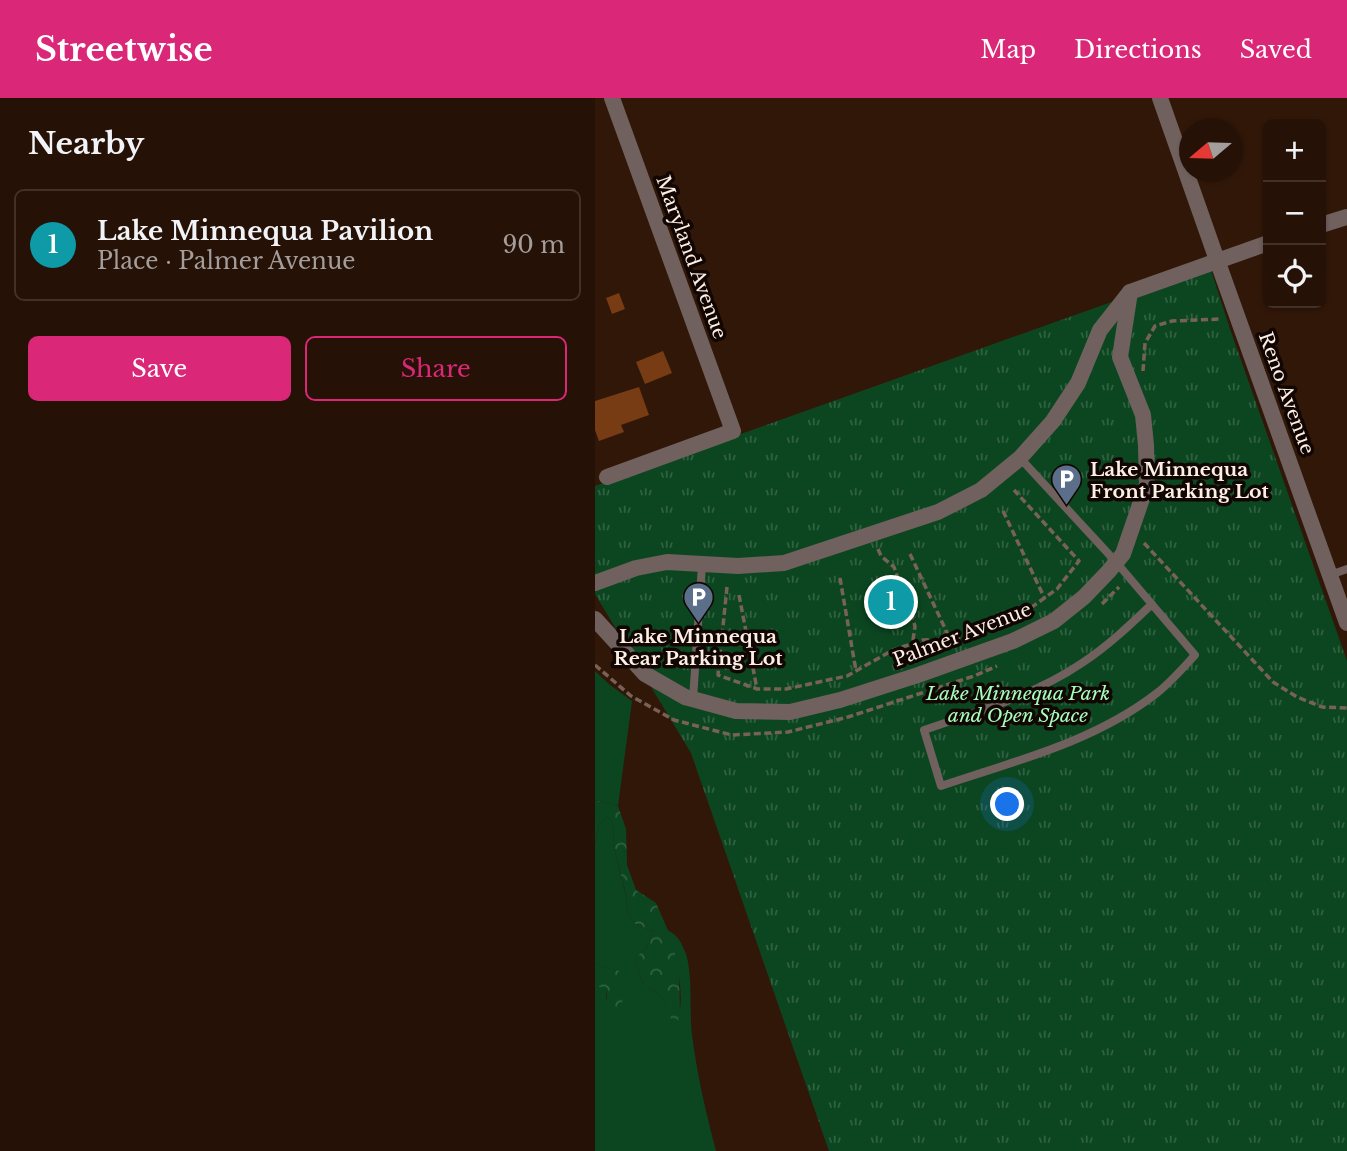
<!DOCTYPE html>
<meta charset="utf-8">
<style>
:root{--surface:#251106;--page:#311f14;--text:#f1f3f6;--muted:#a39d9b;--line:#423128;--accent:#db2777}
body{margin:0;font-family:"Libre Baskerville",serif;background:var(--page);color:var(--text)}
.controls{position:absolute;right:21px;top:21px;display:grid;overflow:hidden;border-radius:10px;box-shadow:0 2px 5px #0004}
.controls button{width:63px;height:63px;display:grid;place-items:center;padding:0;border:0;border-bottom:2px solid var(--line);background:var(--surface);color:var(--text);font:35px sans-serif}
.compass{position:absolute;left:584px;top:21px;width:63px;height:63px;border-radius:50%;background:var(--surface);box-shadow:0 2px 5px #0004;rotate:251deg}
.you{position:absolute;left:413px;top:707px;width:24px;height:24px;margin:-18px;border:5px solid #fff;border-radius:50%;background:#1a73e8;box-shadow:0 0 0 10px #1a73e833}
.badge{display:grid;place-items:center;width:46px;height:46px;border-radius:50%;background:var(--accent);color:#fff;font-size:23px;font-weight:700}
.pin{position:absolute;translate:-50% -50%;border:4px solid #fff;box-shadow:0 2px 7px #0006}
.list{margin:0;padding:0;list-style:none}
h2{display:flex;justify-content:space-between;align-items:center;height:91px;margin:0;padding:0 28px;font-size:30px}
h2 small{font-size:23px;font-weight:400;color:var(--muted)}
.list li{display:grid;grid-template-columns:46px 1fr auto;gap:21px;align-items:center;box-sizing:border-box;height:112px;margin:0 14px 14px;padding:0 14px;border:2px solid var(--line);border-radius:10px}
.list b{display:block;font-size:26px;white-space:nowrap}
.list p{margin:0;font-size:23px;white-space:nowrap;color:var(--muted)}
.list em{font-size:23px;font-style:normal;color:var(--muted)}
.actions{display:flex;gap:14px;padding:21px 28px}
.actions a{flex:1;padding:16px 0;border:2px solid var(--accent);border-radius:10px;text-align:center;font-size:24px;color:var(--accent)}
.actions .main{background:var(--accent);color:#fff}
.icon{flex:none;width:38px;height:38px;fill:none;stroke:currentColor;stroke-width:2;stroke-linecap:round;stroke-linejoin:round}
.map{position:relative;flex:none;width:752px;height:1053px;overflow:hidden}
header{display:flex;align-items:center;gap:42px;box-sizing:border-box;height:98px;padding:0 35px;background:var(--accent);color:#fff}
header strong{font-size:33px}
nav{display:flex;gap:38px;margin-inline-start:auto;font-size:24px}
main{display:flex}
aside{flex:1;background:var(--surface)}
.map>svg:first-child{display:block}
</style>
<header>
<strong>Streetwise</strong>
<nav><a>Map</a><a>Directions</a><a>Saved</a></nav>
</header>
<main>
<aside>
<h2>Nearby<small></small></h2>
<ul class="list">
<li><span class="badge" style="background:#0f9aa8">1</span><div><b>Lake Minnequa Pavilion</b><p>Place · Palmer Avenue</p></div><em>90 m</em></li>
</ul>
<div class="actions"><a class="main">Save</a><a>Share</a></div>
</aside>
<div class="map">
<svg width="752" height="1053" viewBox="0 0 752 1053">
<defs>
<pattern id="forest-crowns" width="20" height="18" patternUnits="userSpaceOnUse" patternTransform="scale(1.75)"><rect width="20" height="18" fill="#0c4621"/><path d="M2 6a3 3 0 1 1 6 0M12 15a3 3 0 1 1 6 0" fill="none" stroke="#306141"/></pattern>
<pattern id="park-tufts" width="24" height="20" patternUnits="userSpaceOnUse" patternTransform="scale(1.75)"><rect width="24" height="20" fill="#0c4621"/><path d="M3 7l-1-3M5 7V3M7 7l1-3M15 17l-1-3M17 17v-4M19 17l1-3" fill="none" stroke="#306141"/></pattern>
</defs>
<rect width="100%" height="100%" fill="#311708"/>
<!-- green -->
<g fill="#0c4621">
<polygon points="0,573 15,587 37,603 23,708 0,702"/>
<path d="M12,719L19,725L18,746L30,793L33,814L40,826L58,833L52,849L40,860L47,884L68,900L80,930C93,899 81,863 72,832C84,838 86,844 91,856C98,878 94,913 97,937C102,976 111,1015 121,1053H0V889H11V902L28,874L5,868L0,864V747L4,726Z"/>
</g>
<!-- forest -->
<g fill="url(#forest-crowns)">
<polygon points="0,702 23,708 31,731 32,767 41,792 61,805 75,837 84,871 85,916 80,931 68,900 47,884 40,860 52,849 58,833 40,826 33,814 30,792 18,746 19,725 12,719 4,726 0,747"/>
<polygon points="0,864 5,868 29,874 27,910 13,915 11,889 0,889"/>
</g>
<!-- park -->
<polygon fill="url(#park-tufts)" points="615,169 635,231 752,563 752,1053 234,1053 96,655 0,496 0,388"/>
<!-- building -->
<g fill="#783c14">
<polygon points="24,195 30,211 17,216 11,200"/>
<polygon points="68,253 77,275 50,286 41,264"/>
<polygon points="44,289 54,317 26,327 29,334 4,343 0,332 0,303"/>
<polygon points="302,490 310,512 291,519 282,496"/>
</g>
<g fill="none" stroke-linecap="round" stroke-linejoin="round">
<!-- path -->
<g stroke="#786255" stroke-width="3.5" stroke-dasharray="7 3.5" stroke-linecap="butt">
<polyline points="548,273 550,245 560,228 577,223 626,221"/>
<polyline points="408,413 450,501"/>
<polyline points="549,445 678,584 702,599 727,609 752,610"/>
<polyline points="283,451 286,458 299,469 320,528 317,549 320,562"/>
<polyline points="315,456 355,541"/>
<polyline points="245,480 261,573"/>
<polyline points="132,489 123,577 162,591 191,591 252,578 298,552 328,542 358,541 380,535 434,511 462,491 484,463 419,392"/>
<polyline points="144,497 162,591"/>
<polyline points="507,506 524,489"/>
<polyline points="0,567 36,598 79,622 137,637 193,634 253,619 379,578 402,568"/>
</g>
<!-- service -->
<g stroke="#70605e" stroke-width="8">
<path d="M425,360L521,464L600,557C588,570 576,584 562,595C499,644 420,663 346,688L329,632C382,614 440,597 487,565C513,548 535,527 557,506"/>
<polyline points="735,477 752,471"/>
<polyline points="98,601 107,467"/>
</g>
<!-- minor -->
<g stroke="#70605e" stroke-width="16">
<polyline points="565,0 622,162 752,525"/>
<polyline points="726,127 752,119"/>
<polyline points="12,379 138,333 17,0"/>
<polyline points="0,485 41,470 72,464 143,468 189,465 343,414 386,392 425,360 458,323 483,285 505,232 535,194 673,145"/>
<polyline points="0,521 50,576 90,599 141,613 195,614 245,602 323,577 418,543 459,523 489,499 514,473 528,456 552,386 551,347 548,317 525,259 535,194"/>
</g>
</g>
<!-- icons -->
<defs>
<symbol id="parking-pin" viewBox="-11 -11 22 30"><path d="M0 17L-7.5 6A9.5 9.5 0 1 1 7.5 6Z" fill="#5c6f8a" stroke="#110602"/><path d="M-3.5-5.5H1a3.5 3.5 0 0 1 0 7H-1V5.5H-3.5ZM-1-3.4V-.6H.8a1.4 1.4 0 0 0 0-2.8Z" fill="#fff"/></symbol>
</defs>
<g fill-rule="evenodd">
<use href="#parking-pin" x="454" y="364" width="35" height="47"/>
<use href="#parking-pin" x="86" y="482" width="35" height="47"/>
</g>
<g text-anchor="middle" stroke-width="7" stroke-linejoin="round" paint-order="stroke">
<!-- street labels -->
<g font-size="19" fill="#fdeee6" stroke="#110602">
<text transform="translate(97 159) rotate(70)" y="7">Maryland Avenue</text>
<text transform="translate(692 295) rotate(70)" y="7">Reno Avenue</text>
<text transform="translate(367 536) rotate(-21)" y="7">Palmer Avenue</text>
</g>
<!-- poi labels -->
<g font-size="19" font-weight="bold" fill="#fdeee6" stroke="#110602" text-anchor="start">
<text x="495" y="378">Lake Minnequa<tspan x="495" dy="22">Front Parking Lot</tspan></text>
<text x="103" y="545" text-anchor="middle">Lake Minnequa<tspan x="103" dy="22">Rear Parking Lot</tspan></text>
</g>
<!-- park labels -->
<g font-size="19" font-style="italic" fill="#a6fcbb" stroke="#110602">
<text x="423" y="602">Lake Minnequa Park<tspan x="423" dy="22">and Open Space</tspan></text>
</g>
</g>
</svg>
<div class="controls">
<button>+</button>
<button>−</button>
<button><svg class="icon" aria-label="locate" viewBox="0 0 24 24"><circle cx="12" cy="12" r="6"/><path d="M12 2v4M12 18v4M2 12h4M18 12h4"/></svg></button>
</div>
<svg class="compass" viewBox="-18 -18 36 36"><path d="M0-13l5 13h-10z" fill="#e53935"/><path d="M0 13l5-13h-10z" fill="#a39d9b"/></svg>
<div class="you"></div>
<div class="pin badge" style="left:296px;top:504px;background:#0f9aa8">1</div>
</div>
</main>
